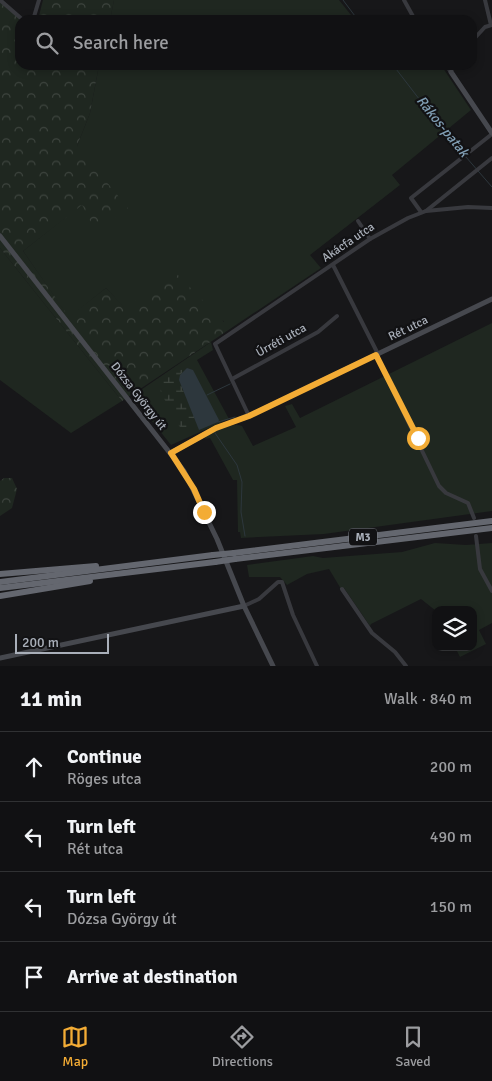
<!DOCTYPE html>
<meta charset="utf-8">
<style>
:root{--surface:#111113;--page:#1a1a1c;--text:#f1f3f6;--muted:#9c9da0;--line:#303133;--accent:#f3ac35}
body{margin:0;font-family:Signika,sans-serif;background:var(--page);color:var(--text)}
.controls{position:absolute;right:15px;bottom:15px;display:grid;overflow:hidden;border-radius:10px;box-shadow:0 2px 8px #0003}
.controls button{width:45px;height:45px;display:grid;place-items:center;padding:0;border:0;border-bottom:1px solid var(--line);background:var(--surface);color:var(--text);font:25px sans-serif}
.scale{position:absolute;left:15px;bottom:12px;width:94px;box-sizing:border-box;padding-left:5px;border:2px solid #a9afb9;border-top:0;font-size:14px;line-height:18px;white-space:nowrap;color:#a9afb9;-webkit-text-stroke:4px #121214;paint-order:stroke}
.stop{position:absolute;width:15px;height:15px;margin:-11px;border:4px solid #f3ac35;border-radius:50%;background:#fff}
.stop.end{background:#f3ac35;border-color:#fff;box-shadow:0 1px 5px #0008}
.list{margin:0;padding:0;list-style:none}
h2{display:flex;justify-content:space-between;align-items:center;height:65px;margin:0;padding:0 20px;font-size:21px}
h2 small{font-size:16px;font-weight:400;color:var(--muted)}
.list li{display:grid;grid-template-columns:32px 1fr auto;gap:15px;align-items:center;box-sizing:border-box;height:70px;padding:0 20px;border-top:1px solid var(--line)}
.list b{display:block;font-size:19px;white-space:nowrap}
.list p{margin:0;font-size:16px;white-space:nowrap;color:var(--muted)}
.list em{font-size:16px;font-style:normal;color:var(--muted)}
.icon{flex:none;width:28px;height:28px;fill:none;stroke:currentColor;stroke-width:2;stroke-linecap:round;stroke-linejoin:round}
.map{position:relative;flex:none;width:492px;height:666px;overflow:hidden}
.search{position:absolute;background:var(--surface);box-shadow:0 2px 8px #0003;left:15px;right:15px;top:15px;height:55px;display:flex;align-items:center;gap:12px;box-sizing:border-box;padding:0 18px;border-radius:15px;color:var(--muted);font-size:19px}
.sheet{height:345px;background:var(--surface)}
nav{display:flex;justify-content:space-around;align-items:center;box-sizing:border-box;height:70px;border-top:1px solid var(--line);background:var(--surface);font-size:14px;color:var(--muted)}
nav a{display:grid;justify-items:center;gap:2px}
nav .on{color:var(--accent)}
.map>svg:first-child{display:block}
</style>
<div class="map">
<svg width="492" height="666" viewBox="0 0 492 666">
<defs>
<pattern id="forest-crowns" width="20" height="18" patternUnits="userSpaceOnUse" patternTransform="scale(1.25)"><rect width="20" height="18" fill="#1f2720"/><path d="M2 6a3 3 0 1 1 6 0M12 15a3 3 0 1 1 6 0" fill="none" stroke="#3d443e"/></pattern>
<pattern id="wetland-marsh" width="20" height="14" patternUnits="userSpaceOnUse" patternTransform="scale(1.25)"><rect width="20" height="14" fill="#1f2720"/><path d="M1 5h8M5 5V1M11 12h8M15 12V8" fill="none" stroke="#3d443e"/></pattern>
</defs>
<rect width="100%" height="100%" fill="#171719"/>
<!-- green -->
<g fill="#1f2720">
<polygon points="114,0 339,0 355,20 110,20"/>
<polygon points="99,65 441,65 471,110 392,175 400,185 310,255 321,268 224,333 224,321 126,310 106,288 69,318 23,251 82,204 77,146 90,113"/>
<polygon points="0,248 122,401 71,433 0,380"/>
<path d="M492,323V511L324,534L241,538L240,532H238L237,480H233L210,438L205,439L206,435C216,430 233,422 242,426L253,446L296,427L285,406L292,404L300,418Z"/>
<polygon points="211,342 213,350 197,360 229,419 171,445 132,396"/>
<polygon points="435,543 466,545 492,543 492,623 479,630 486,644 460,657 455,647 473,647 473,610 436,611 421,599 371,624 370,626 344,588 341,589 329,569 307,574 287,585 280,577 249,577 247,565 313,556 323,558 402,552"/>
</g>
<!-- forest -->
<g fill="url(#forest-crowns)">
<polygon points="43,0 114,0 110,20 38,20"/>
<polygon points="0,2 23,20 20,20 20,65 99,65 90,113 77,146 128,208 96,232 82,205 23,251 69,317 106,288 126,309 172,269 224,322 224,333 122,401 0,248"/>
<polygon points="4,478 12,478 17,489 12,508 0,516 0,481"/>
</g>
<!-- wetland -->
<path fill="url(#wetland-marsh)" d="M186,369L179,376V380L197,425L187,431L179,426C175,410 161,401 159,384L176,371Z"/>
<!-- water -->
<polygon fill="#2d373d" points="187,368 193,370 219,420 218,422 199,430 179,380 180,375"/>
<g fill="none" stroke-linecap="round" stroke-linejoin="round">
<!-- stream -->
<g stroke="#2d373d" stroke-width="1">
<polyline points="343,0 358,20"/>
<polyline points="393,65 446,134 492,187"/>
<polyline points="207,395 230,384"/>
<polyline points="239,417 246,414"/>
<polyline points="218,422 235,417"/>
<polyline points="215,433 237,465 242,482 241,512 245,536"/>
</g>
<!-- street -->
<g stroke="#38393e" stroke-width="4">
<polyline points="0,0 23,20"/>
<polyline points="404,0 415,20"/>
<polyline points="485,0 491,25"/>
<polyline points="33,20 39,0"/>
<polyline points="472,41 485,27 492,25"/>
<polyline points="446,65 451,72"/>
<polyline points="451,72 453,65"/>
<polyline points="426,211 468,207 492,208"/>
<polyline points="421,212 411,198 492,134"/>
<polyline points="358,221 370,239"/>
<polyline points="333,265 378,354"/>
<polyline points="376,355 439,486 446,493 468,503 474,518"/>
<polyline points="232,379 318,332 337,316"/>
<polyline points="249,416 215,344 370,239 408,218 426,211 492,158"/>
<polyline points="476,536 480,569 492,591"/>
<polyline points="342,589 372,633 395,652 406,666"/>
<polyline points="244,606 259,599 278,582 282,582 293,615 317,666"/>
</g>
<!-- secondary -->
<g stroke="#46484e" stroke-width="5">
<polyline points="451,72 492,133"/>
<polyline points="0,236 184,471 217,539 244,606 273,666"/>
<polyline points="171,453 216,428 249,416 492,299"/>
<polyline points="0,658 244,606"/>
</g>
<!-- highway -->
<g stroke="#64676f" stroke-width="6">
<polyline points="234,553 492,521"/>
<polyline points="235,559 492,528"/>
<polyline points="0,574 96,566"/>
<polyline points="0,582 213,555"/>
<polyline points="0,588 215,562"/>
<polyline points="0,596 90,581"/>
</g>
<!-- highway-bridge -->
<g stroke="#64676f" stroke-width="6">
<polyline points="213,555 234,553"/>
<polyline points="215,562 235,559"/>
</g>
</g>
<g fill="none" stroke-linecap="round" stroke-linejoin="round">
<!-- route -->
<polyline stroke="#f3ac35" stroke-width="6" points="204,512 194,489 171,453 216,428 249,416 376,355 418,438"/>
</g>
<g text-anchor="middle" stroke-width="4.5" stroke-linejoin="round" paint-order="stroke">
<!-- shield labels -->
<rect fill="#121214" stroke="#7c8088" stroke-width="1" x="349" y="528.5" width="28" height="17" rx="4"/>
<g font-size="11" font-weight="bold" fill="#a9afb9">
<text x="363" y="541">M3</text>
</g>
<!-- street labels -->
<g font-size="12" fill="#a9afb9" stroke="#121214">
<text transform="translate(348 242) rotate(-34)" y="4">Akácfa utca</text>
<text transform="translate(408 328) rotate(-26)" y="4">Rét utca</text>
<text transform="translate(281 340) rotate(-29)" y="4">Úrréti utca</text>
<text transform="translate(139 396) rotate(52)" y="4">Dózsa György út</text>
</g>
<!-- water labels -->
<g font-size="14" font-style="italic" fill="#809eb4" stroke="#121214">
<text transform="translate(443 126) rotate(51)" y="5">Rákos-patak</text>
</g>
</g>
</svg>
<div class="controls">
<button><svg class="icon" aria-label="layers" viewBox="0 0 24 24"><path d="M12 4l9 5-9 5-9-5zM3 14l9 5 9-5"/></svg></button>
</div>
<div class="scale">200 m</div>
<div class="stop" style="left:418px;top:438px"></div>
<div class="stop end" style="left:204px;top:512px"></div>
<div class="search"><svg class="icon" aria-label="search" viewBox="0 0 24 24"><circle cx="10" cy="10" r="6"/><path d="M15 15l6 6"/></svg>Search here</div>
</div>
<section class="sheet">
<h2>11 min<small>Walk · 840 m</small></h2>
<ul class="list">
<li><svg class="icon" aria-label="ahead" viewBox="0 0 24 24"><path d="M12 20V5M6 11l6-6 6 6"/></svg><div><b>Continue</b><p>Röges utca</p></div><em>200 m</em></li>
<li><svg class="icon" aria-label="left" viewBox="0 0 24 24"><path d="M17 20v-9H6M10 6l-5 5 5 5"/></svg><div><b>Turn left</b><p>Rét utca</p></div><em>490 m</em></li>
<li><svg class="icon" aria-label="left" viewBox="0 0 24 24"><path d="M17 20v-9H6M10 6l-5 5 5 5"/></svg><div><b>Turn left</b><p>Dózsa György út</p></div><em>150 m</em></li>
<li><svg class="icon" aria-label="arrive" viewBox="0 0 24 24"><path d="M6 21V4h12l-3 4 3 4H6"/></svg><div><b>Arrive at destination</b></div></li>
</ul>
</section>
<nav>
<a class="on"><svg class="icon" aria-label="map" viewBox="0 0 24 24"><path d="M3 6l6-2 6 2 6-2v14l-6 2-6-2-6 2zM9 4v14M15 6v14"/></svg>Map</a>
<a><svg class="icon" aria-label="directions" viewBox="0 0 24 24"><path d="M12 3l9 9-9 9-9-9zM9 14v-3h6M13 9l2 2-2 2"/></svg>Directions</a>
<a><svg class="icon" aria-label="saved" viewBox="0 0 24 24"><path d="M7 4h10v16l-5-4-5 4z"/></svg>Saved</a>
</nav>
